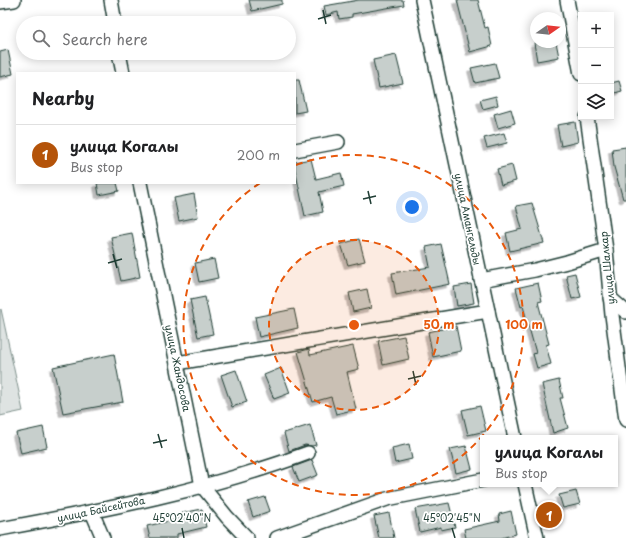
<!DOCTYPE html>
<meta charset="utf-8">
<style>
:root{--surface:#fff;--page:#f2f2f2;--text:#202124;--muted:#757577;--line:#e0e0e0;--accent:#b45309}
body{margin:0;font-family:"Playpen Sans",sans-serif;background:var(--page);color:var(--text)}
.controls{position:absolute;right:12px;top:12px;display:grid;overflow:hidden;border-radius:0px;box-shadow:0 2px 10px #0003}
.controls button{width:36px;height:36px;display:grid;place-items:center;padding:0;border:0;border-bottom:1px solid var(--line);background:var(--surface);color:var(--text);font:20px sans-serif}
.compass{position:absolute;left:530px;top:12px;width:36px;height:36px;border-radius:50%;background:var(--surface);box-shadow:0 2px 10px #0003;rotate:76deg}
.you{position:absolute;left:412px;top:207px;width:14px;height:14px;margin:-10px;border:3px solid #fff;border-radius:50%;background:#1a73e8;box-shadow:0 0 0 6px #1a73e833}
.badge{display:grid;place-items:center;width:26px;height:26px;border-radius:50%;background:var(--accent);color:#fff;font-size:13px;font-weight:700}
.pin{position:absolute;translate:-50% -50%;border:2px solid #fff;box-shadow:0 1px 4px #0006}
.popup{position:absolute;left:480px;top:435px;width:138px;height:52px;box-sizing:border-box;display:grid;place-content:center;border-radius:0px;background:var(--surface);filter:drop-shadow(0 1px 3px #0005);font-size:13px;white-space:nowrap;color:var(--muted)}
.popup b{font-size:15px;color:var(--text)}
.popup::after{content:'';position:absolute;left:50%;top:100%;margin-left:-8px;border:8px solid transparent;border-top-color:var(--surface)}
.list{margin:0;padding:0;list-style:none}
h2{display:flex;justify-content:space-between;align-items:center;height:52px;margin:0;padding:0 16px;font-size:17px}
h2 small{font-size:13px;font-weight:400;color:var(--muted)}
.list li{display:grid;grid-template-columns:26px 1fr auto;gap:12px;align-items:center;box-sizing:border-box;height:60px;padding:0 16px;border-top:1px solid var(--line)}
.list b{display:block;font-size:15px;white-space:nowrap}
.list p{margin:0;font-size:13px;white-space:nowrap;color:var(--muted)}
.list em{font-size:13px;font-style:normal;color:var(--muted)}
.icon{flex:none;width:22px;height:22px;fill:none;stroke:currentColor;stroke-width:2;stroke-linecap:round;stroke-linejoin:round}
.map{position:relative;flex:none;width:626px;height:538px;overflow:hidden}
.search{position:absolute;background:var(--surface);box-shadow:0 2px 10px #0003;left:16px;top:16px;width:280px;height:44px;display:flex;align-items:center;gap:10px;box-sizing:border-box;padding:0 14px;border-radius:22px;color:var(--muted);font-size:15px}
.panel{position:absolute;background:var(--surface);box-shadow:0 2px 10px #0003;left:16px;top:72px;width:280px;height:112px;border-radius:0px}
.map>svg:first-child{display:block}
</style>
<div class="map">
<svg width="626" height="538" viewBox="0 0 626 538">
<defs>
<filter id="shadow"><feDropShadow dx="-3.5" dy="3.5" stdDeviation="0" flood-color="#0004"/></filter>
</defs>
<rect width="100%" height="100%" fill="#fff"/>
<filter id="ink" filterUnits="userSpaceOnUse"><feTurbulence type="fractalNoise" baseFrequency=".025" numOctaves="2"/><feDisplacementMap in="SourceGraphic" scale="8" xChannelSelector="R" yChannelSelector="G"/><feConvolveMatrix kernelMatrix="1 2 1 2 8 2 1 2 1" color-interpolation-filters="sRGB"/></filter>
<g filter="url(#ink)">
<!-- green -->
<polygon fill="#dee3e2" stroke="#7e908b" points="1,309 23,411 0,416 0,310"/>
<!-- building -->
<g fill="#c7cfcc" stroke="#1f3d34" filter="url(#shadow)">
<polygon points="249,0 282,0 282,4 252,11"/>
<polygon points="359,0 403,0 404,5 352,14 352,17 339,19 338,12 326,15 324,6"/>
<polygon points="457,0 478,0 485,28 488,27 492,46 470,52"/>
<polygon points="539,42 556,42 559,57 537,61 534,43"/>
<polygon points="8,50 13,74 0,77 0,52"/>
<polygon points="396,55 403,83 379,88 373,60"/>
<polygon points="495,63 499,78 475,83 471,68"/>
<polygon points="295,80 299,80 306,111 295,113"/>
<polygon points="619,81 622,91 611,94 611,83"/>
<polygon points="496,96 498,105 483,109 480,100"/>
<polygon points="511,109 515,123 498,128 494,114"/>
<polygon points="575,122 578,142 561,146 557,125"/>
<polygon points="504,133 507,143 487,148 484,138"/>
<polygon points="626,147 626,199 623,199 614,167 612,149"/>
<polygon points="311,159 316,179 341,173 344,186 319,192 323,212 305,216 295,169 295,162"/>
<polygon points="512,165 516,181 501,185 497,169"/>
<polygon points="97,183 117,183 119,191 99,195"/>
<polygon points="194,194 198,217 179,221 174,198"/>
<polygon points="532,203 544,243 510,251 506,233 522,229 516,206"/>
<polygon points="132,233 140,277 121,281 111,237"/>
<polygon points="359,239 365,261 348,265 341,244"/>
<polygon points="441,244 450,284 396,295 392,273 430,267 426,247"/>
<polygon points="214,259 218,278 199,282 195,263"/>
<polygon points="575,273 581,297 572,299 566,275"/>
<polygon points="538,283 542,301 538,302 549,344 546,345 551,364 537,368 533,354 536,353 523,306 521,307 516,288"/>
<polygon points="471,284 474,303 457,306 454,287"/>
<polygon points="367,289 371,308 353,312 349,293"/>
<polygon points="205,297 213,334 198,337 190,300"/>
<polygon points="294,309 298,328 259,337 255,317"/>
<polygon points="456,326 461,351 433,357 428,332"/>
<polygon points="404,336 409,359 383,365 378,341"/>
<polygon points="353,346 359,369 347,372 356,409 336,414 331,397 313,402 298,352 309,349 310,355"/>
<polygon points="114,354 123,402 63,413 53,367"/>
<polygon points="281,368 290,393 274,399 264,375"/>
<polygon points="236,370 247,402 232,407 221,375"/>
<polygon points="559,380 563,398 560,398 568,428 553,433 542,384"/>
<polygon points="480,406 486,431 468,435 462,410"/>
<polygon points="310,425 316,445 312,446 305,445 289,451 284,433"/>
<polygon points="43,427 47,447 21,453 16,433"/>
<polygon points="409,444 412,459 395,463 392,448"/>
<polygon points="466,446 472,469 456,473 450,449"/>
<polygon points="312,460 318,475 299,482 293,467"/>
<polygon points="576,491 580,504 563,508 559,495"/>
<polygon points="265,497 270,511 253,517 248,502"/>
<polygon points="449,503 455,527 441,530 441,527 420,532 415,509"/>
<polygon points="202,509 206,527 177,534 177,538 150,538 147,526 183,518 182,513"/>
<polygon points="511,511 516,534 501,538 466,538 464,529 500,521 499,514"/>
<polygon points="389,513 394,538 379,538 374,516"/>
</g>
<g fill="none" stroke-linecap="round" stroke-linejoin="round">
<defs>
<g id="minor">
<polyline points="111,0 115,23"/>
<polyline points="422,0 515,438"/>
<polyline points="567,0 581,74"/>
<polyline points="0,2 14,0"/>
<polyline points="119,53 123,73"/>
<polyline points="587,117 606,250 612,315 626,420"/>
<polyline points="295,150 338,142"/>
<polyline points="140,183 202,486 227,517 247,538"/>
<polyline points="481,280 535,270 567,262 606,250"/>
<polyline points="610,298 626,312"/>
<polyline points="177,363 488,311"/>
<polyline points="525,484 537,538"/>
<polyline points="92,512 103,538"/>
<path d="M0,529C104,510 209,490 308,453"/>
<polyline points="277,538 387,499 483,480"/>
</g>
</defs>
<!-- minor casing -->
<use href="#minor" stroke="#1f3d34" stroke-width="16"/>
<!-- minor -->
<use href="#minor" stroke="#fff" stroke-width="13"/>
</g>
</g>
<!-- ticks -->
<path fill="none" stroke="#1f3d34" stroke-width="1.5" d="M323,10L326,24M318,19L331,15M368,191L371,204M363,199L376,196M113,254L117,268M108,263L122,259M413,371L416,385M408,379L421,376M158,434L162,448M153,443L167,440M182,528L184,538M452,528L455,538"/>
<!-- distance rings -->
<circle cx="354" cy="325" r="85" fill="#e8590c" fill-opacity=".12"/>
<g fill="none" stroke="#e8590c" stroke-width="2" stroke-dasharray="7 5">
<circle cx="354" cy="325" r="85"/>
<path d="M296 165A170 170 0 1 1 260 183"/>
</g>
<g text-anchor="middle" stroke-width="3.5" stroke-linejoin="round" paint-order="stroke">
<!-- street labels -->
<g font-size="10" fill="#1f3d34" stroke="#fff">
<text transform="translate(468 219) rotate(78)" y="4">улица Амангельды</text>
<text transform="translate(607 268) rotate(-96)" y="4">улица Шалкар</text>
<text transform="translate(178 368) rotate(78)" y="4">улица Жандосова</text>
<text transform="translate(101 509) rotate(-12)" y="4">улица Байсейтова</text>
</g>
</g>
<g font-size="10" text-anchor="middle" fill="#1f3d34" stroke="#fff" stroke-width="3.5" stroke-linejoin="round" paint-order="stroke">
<text x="182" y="522">45°02'40"N</text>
<text x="452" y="522">45°02'45"N</text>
</g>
<circle cx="354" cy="325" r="6" fill="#e8590c" stroke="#fff" stroke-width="2"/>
<g font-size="12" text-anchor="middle" font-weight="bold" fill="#e8590c" stroke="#fff" stroke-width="3.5" stroke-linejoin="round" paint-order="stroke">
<text x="439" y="329">50 m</text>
<text x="524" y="329">100 m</text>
</g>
</svg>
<div class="controls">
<button>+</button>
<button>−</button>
<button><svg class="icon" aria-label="layers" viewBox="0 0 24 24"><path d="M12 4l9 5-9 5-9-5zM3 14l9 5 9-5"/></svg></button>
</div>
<svg class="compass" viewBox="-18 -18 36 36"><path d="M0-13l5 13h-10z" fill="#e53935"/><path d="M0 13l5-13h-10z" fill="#757577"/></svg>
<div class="you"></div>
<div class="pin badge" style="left:549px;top:515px">1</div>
<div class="popup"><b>улица Когалы</b>Bus stop</div>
<div class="search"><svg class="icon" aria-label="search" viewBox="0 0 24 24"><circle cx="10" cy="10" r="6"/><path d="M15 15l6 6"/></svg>Search here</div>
<section class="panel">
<h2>Nearby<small></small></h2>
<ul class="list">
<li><span class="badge">1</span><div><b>улица Когалы</b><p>Bus stop</p></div><em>200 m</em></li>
</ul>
</section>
</div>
